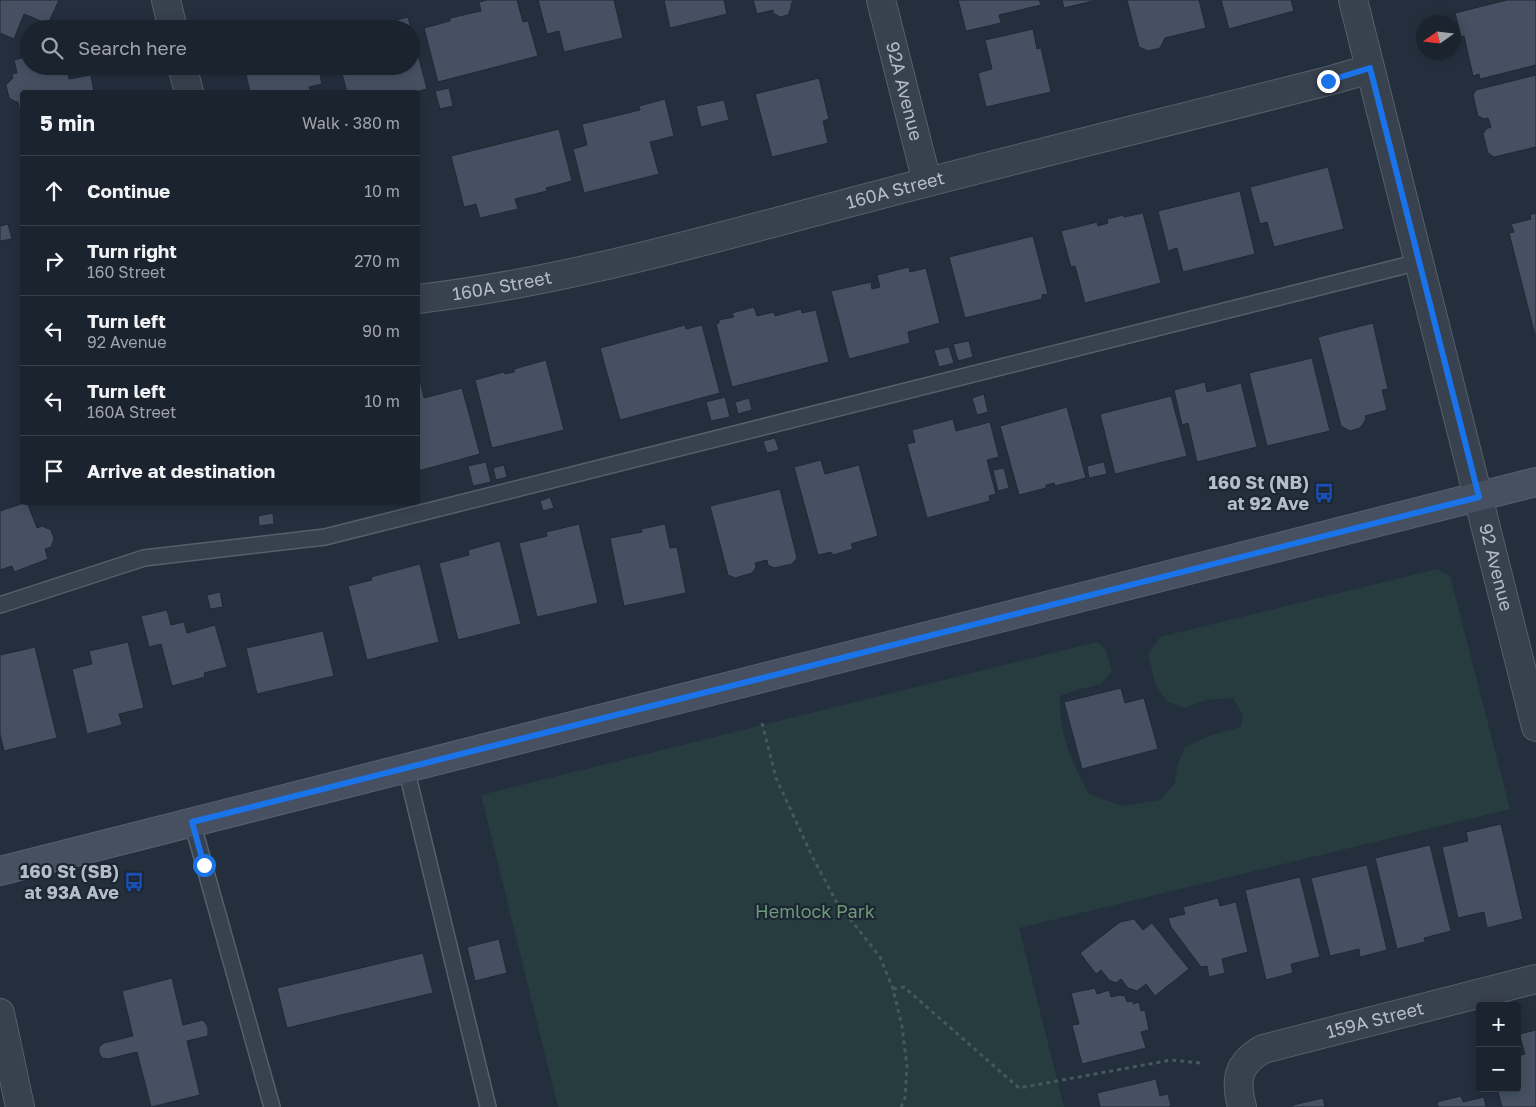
<!DOCTYPE html>
<meta charset="utf-8">
<style>
:root{--surface:#1b232e;--page:#282f3a;--text:#f1f3f6;--muted:#a0a4aa;--line:#39404a}
body{margin:0;font-family:"Golos Text",sans-serif;background:var(--page);color:var(--text)}
.controls{position:absolute;right:15px;bottom:15px;display:grid;overflow:hidden;border-radius:5px;box-shadow:0 2px 12px #0003}
.controls button{width:45px;height:45px;display:grid;place-items:center;padding:0;border:0;border-bottom:1px solid var(--line);background:var(--surface);color:var(--text);font:25px sans-serif}
.compass{position:absolute;left:1416px;top:15px;width:45px;height:45px;border-radius:50%;background:var(--surface);box-shadow:0 2px 12px #0003;rotate:256deg}
.stop{position:absolute;width:15px;height:15px;margin:-11px;border:4px solid #1a73e8;border-radius:50%;background:#fff}
.stop.end{background:#1a73e8;border-color:#fff;box-shadow:0 1px 5px #0008}
.list{margin:0;padding:0;list-style:none}
h2{display:flex;justify-content:space-between;align-items:center;height:65px;margin:0;padding:0 20px;font-size:21px}
h2 small{font-size:16px;font-weight:400;color:var(--muted)}
.list li{display:grid;grid-template-columns:32px 1fr auto;gap:15px;align-items:center;box-sizing:border-box;height:70px;padding:0 20px;border-top:1px solid var(--line)}
.list b{display:block;font-size:19px;white-space:nowrap}
.list p{margin:0;font-size:16px;white-space:nowrap;color:var(--muted)}
.list em{font-size:16px;font-style:normal;color:var(--muted)}
.icon{flex:none;width:28px;height:28px;fill:none;stroke:currentColor;stroke-width:2;stroke-linecap:round;stroke-linejoin:round}
.map{position:relative;flex:none;width:1536px;height:1107px;overflow:hidden}
.search{position:absolute;background:var(--surface);box-shadow:0 2px 12px #0003;left:20px;top:20px;width:400px;height:55px;display:flex;align-items:center;gap:12px;box-sizing:border-box;padding:0 18px;border-radius:28px;color:var(--muted);font-size:19px}
.panel{position:absolute;background:var(--surface);box-shadow:0 2px 12px #0003;left:20px;top:90px;width:400px;height:415px;border-radius:5px}
.map>svg:first-child{display:block}
</style>
<div class="map">
<svg width="1536" height="1107" viewBox="0 0 1536 1107">
<rect width="100%" height="100%" fill="#242f3e"/>
<!-- green -->
<path fill="#263c3f" d="M1437,569L1450,576L1510,809L1019,928L1064,1107H558L481,795L1097,642L1105,649L1112,671L1101,684L1076,690L1060,696C1058,730 1072,765 1089,794L1122,806L1160,800L1175,783L1177,766L1185,747L1209,736L1241,727L1243,715L1233,698L1206,700L1185,708L1168,702L1156,686L1148,654L1160,637Z"/>
<!-- building -->
<g fill="#455162" stroke="#1f2835">
<polygon points="0,0 59,0 48,24 24,14 14,39 0,33"/>
<polygon points="487,0 517,0 523,22 528,21 538,56 438,82 424,28 450,21 450,18 481,11 479,2"/>
<polygon points="538,0 614,0 623,38 564,52 559,31 547,34"/>
<polygon points="664,0 724,0 727,14 670,28"/>
<polygon points="753,0 794,0 791,4 791,8 788,15 780,17 773,13 773,10 757,14"/>
<polygon points="958,0 1039,0 1041,5 999,15 1001,23 966,31"/>
<polygon points="1062,0 1097,0 1064,8"/>
<polygon points="1127,0 1199,0 1206,28 1165,38 1160,48 1148,51 1139,47"/>
<polygon points="1221,0 1291,0 1294,11 1229,29"/>
<polygon points="1507,0 1536,0 1536,65 1480,79 1479,74 1473,76 1464,36 1461,37 1455,13"/>
<polygon points="408,17 427,89 415,92 347,92 340,66 411,66 411,29 370,29 370,27"/>
<polygon points="1033,29 1037,49 1041,48 1051,92 986,107 978,73 992,69 985,40"/>
<polygon points="29,53 29,66 70,66 68,74 69,79 91,75 94,92 22,92 22,123 18,102 16,102 9,98 6,85 13,78 12,74 17,73 14,60 22,58 22,55"/>
<polygon points="244,66 318,66 322,84 309,87 311,92 250,92"/>
<polygon points="1536,75 1536,147 1494,157 1488,153 1483,134 1486,129 1491,127 1488,118 1484,119 1478,116 1473,95 1476,90"/>
<polygon points="819,78 829,119 823,121 828,143 772,157 755,94"/>
<polygon points="449,88 453,106 440,109 435,91"/>
<polygon points="665,99 674,136 650,142 659,174 584,193 573,149 587,145 582,124 640,110 639,106"/>
<polygon points="724,100 729,120 701,127 696,106"/>
<polygon points="559,129 572,181 546,188 547,191 515,199 518,209 480,218 476,204 464,207 451,156"/>
<polygon points="1328,167 1344,229 1274,247 1267,222 1260,224 1250,187"/>
<polygon points="1240,191 1255,254 1183,272 1177,248 1168,251 1158,211"/>
<polygon points="1143,213 1161,283 1085,303 1075,266 1071,267 1061,231 1097,222 1098,226 1108,223 1107,219 1123,215 1124,217"/>
<polygon points="1536,213 1536,339 1509,233 1514,232 1511,224 1531,219 1530,215"/>
<polygon points="8,224 12,239 0,241 0,226"/>
<polygon points="1033,236 1048,294 1042,295 1042,299 965,318 949,257"/>
<polygon points="909,267 910,272 926,268 940,323 908,332 910,343 849,359 831,291 871,282 872,289 880,287 877,275"/>
<polygon points="754,307 757,316 774,312 775,316 801,309 802,313 816,310 829,362 732,387 716,324 719,323 719,320 734,317 732,313"/>
<polygon points="1373,323 1388,389 1382,390 1387,410 1365,416 1366,419 1360,428 1350,431 1341,426 1318,337"/>
<polygon points="685,325 686,329 702,325 720,393 620,420 600,348"/>
<polygon points="969,341 973,357 958,361 953,344"/>
<polygon points="949,347 954,363 939,367 934,350"/>
<polygon points="1312,358 1330,431 1267,446 1249,373"/>
<polygon points="546,360 564,430 492,448 475,380 504,372 505,374 514,372 514,369"/>
<polygon points="418,370 424,398 462,388 480,454 418,471"/>
<polygon points="1205,382 1207,392 1241,383 1257,447 1197,462 1188,423 1182,425 1174,390"/>
<polygon points="984,394 988,412 977,415 972,398"/>
<polygon points="1171,396 1187,456 1115,474 1100,414"/>
<polygon points="725,397 730,417 711,421 706,402"/>
<polygon points="749,398 752,410 738,414 735,402"/>
<polygon points="1067,407 1086,478 1055,486 1054,483 1046,485 1046,488 1019,495 1000,426"/>
<polygon points="953,419 956,431 990,422 999,457 987,460 996,494 989,496 990,501 927,518 907,444 915,442 912,430"/>
<polygon points="775,438 779,450 767,453 763,441"/>
<polygon points="821,460 825,474 859,465 878,536 851,544 853,549 833,555 831,552 818,555 794,467"/>
<polygon points="486,462 491,482 473,486 468,466"/>
<polygon points="1104,462 1107,474 1089,478 1087,466"/>
<polygon points="504,465 507,477 496,480 493,468"/>
<polygon points="1004,468 1009,488 998,491 993,470"/>
<polygon points="780,489 797,558 792,564 774,568 768,565 767,560 755,563 756,567 752,573 735,578 728,575 710,506"/>
<polygon points="550,497 554,508 543,511 540,501"/>
<polygon points="27,502 37,528 42,526 51,530 54,539 51,547 45,549 48,559 14,572 12,566 0,570 0,511"/>
<polygon points="273,513 274,524 259,526 258,516"/>
<polygon points="579,524 598,603 537,617 519,543 547,536 546,532"/>
<polygon points="665,524 670,548 677,547 686,593 624,606 610,538 642,532 641,529"/>
<polygon points="500,541 521,624 458,640 439,563 469,555 468,550"/>
<polygon points="420,564 439,642 367,660 348,586 372,580 371,577"/>
<polygon points="220,592 223,607 210,609 207,595"/>
<polygon points="167,610 171,625 184,622 187,633 215,625 227,667 204,673 205,677 172,686 161,644 149,647 141,616"/>
<polygon points="323,631 334,676 257,694 246,648"/>
<polygon points="128,642 144,708 119,714 122,725 87,734 72,669 92,664 89,651"/>
<polygon points="35,647 57,738 4,751 0,734 0,655"/>
<polygon points="1121,688 1125,703 1144,698 1158,749 1082,769 1064,702"/>
<polygon points="1501,824 1523,919 1487,928 1484,912 1458,918 1442,847 1468,841 1466,832"/>
<polygon points="1430,845 1451,931 1424,938 1425,942 1397,949 1375,858"/>
<polygon points="1367,865 1387,950 1360,957 1359,949 1330,956 1311,878"/>
<polygon points="1300,877 1320,957 1291,964 1293,973 1266,980 1245,890"/>
<polygon points="1218,898 1220,906 1236,902 1248,952 1222,959 1225,973 1209,977 1207,966 1201,967 1171,927 1168,918 1185,914 1183,907"/>
<polygon points="1134,919 1143,930 1152,923 1189,969 1155,996 1146,984 1137,991 1128,988 1121,979 1116,983 1109,980 1101,970 1096,974 1080,953 1120,922"/>
<polygon points="499,939 507,973 475,981 467,947"/>
<polygon points="423,953 433,993 287,1028 277,988"/>
<polygon points="172,978 183,1025 203,1020 208,1027 208,1036 187,1041 200,1095 151,1107 137,1052 108,1059 102,1058 99,1053 99,1047 104,1043 133,1036 122,991"/>
<polygon points="1095,988 1097,994 1109,990 1111,997 1120,995 1125,996 1127,1002 1133,1001 1133,1004 1139,1002 1141,1011 1145,1010 1149,1030 1141,1032 1146,1048 1082,1064 1072,1025 1079,1024 1071,993"/>
<polygon points="1536,1030 1536,1107 1502,1107 1497,1088 1517,1088 1517,1056 1525,1054 1519,1034"/>
<polygon points="1156,1079 1160,1096 1168,1094 1171,1106 1169,1107 1100,1107 1097,1093"/>
<polygon points="1461,1096 1463,1102 1484,1097 1486,1107 1438,1107 1437,1102"/>
<polygon points="1323,1098 1325,1107 1293,1107 1293,1105"/>
</g>
<g fill="none" stroke-linecap="round" stroke-linejoin="round">
<defs>
<g id="service">
<polyline points="0,605 144,558 325,537 1419,262"/>
<polyline points="406,768 488,1107"/>
<polyline points="192,822 272,1107"/>
</g>
<g id="minor">
<polyline points="166,0 173,29"/>
<path id="s1" d="M881,0L927,182"/>
<polyline points="182,66 189,92"/>
<path id="s2" d="M418,299C563,282 703,241 844,204C1005,161 1167,122 1328,81L1370,69"/>
<polyline points="0,1013 20,1107"/>
<path id="s3" d="M1242,1107C1235,1080 1237,1064 1263,1049L1536,979"/>
</g>
<g id="tertiary">
<path id="s4" d="M1353,0L1536,727"/>
</g>
<polyline id="secondary" points="0,871 1536,482"/>
</defs>
<!-- service casing -->
<use href="#service" stroke="#565f6c" stroke-width="18"/>
<!-- minor casing -->
<use href="#minor" stroke="#565f6c" stroke-width="30"/>
<!-- tertiary casing -->
<use href="#tertiary" stroke="#565f6c" stroke-width="30"/>
<!-- secondary casing -->
<use href="#secondary" stroke="#565f6c" stroke-width="30"/>
<!-- path -->
<g stroke="#44595c" stroke-width="3" stroke-dasharray="4 4" stroke-linecap="butt">
<polyline points="762,723 776,778 813,858 836,901 880,957 893,989 902,1026 907,1067 905,1098 901,1107"/>
<polyline points="893,989 904,987 1019,1088 1171,1060 1200,1063"/>
</g>
<!-- service -->
<use href="#service" stroke="#38414e" stroke-width="15"/>
<!-- minor -->
<use href="#minor" stroke="#38414e" stroke-width="28"/>
<!-- tertiary -->
<use href="#tertiary" stroke="#38414e" stroke-width="28"/>
<!-- secondary -->
<use href="#secondary" stroke="#465061" stroke-width="28"/>
</g>
<g fill="none" stroke-linecap="round" stroke-linejoin="round">
<!-- route -->
<polyline stroke="#1a73e8" stroke-width="6" points="204,865 192,822 1479,497 1370,68 1328,81"/>
</g>
<!-- icons -->
<defs>
<symbol id="bus-bare" viewBox="-9 -9 18 18"><path d="M-5-6H5V4H4V6H2V4H-2V6H-4V4H-5ZM-3.5-4V0h7V-4ZM-3.5 1.2v1.5H-2V1.2ZM2 1.2v1.5H3.5V1.2Z" fill="#1a4fb4" stroke="#1d2633" stroke-width="2.5" paint-order="stroke"/></symbol>
</defs>
<g fill-rule="evenodd">
<use href="#bus-bare" x="1310" y="479" width="28" height="28"/>
<use href="#bus-bare" x="120" y="868" width="28" height="28"/>
</g>
<g text-anchor="middle" stroke-width="4.5" stroke-linejoin="round" paint-order="stroke">
<!-- street labels -->
<g font-size="18" fill="#b4bcc9" stroke="#1d2633">
<text dy="6" stroke="none"><textPath href="#s1" startOffset="94">92A Avenue</textPath></text>
<text dy="6" stroke="none"><textPath href="#s2" startOffset="490">160A Street</textPath></text>
<text dy="6" stroke="none"><textPath href="#s2" startOffset="85">160A Street</textPath></text>
<text dy="6" stroke="none"><textPath href="#s4" startOffset="585">92 Avenue</textPath></text>
<text dy="6" stroke="none"><textPath href="#s3" startOffset="184">159A Street</textPath></text>
</g>
<!-- poi labels -->
<g font-size="18" font-weight="bold" fill="#b4bcc9" stroke="#1d2633" text-anchor="end">
<text x="1309" y="489">160 St (NB)<tspan x="1309" dy="21">at 92 Ave</tspan></text>
<text x="119" y="878">160 St (SB)<tspan x="119" dy="21">at 93A Ave</tspan></text>
</g>
<!-- park labels -->
<g font-size="18" fill="#6b9a76" stroke="#1d2633">
<text x="815" y="918">Hemlock Park</text>
</g>
</g>
</svg>
<div class="controls">
<button>+</button>
<button>−</button>
</div>
<svg class="compass" viewBox="-18 -18 36 36"><path d="M0-13l5 13h-10z" fill="#e53935"/><path d="M0 13l5-13h-10z" fill="#a0a4aa"/></svg>
<div class="stop" style="left:204px;top:865px"></div>
<div class="stop end" style="left:1328px;top:81px"></div>
<div class="search"><svg class="icon" aria-label="search" viewBox="0 0 24 24"><circle cx="10" cy="10" r="6"/><path d="M15 15l6 6"/></svg>Search here</div>
<section class="panel">
<h2>5 min<small>Walk · 380 m</small></h2>
<ul class="list">
<li><svg class="icon" aria-label="ahead" viewBox="0 0 24 24"><path d="M12 20V5M6 11l6-6 6 6"/></svg><div><b>Continue</b></div><em>10 m</em></li>
<li><svg class="icon" aria-label="right" viewBox="0 0 24 24"><path d="M7 20v-9h11M14 6l5 5-5 5"/></svg><div><b>Turn right</b><p>160 Street</p></div><em>270 m</em></li>
<li><svg class="icon" aria-label="left" viewBox="0 0 24 24"><path d="M17 20v-9H6M10 6l-5 5 5 5"/></svg><div><b>Turn left</b><p>92 Avenue</p></div><em>90 m</em></li>
<li><svg class="icon" aria-label="left" viewBox="0 0 24 24"><path d="M17 20v-9H6M10 6l-5 5 5 5"/></svg><div><b>Turn left</b><p>160A Street</p></div><em>10 m</em></li>
<li><svg class="icon" aria-label="arrive" viewBox="0 0 24 24"><path d="M6 21V4h12l-3 4 3 4H6"/></svg><div><b>Arrive at destination</b></div></li>
</ul>
</section>
</div>
